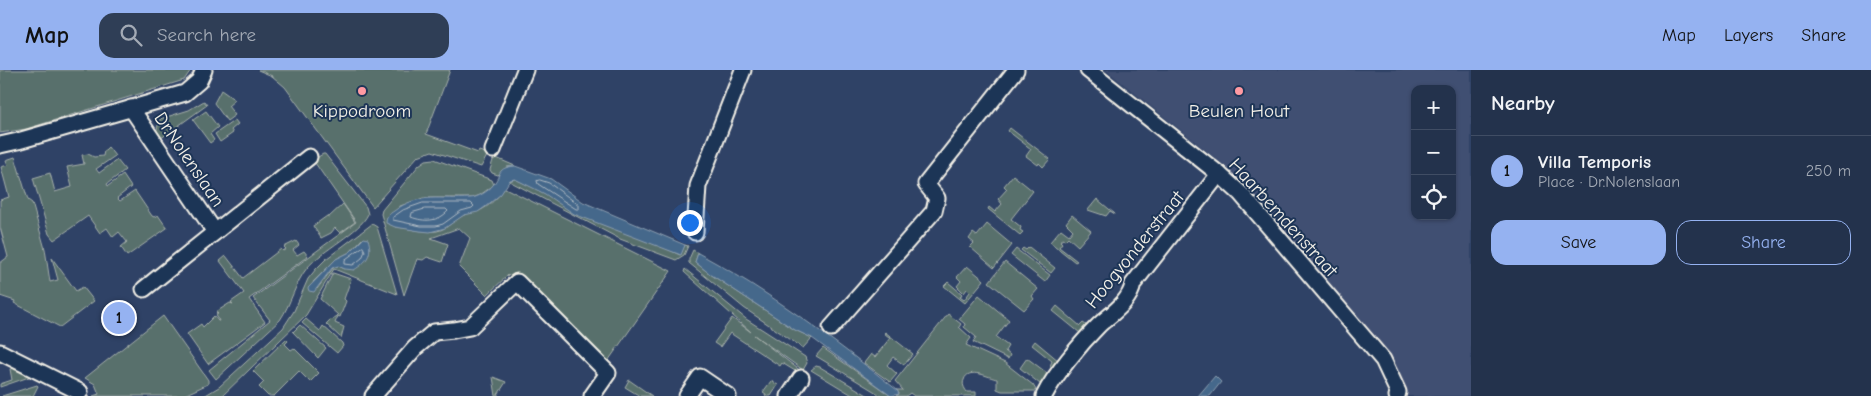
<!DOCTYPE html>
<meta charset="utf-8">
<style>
:root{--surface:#23324c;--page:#2f3e56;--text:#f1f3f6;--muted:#a3aab5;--line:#404d64;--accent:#95b2f1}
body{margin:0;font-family:"Comic Neue",sans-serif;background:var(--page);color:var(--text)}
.controls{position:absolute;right:15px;top:15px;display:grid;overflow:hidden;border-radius:10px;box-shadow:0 1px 4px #0004}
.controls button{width:45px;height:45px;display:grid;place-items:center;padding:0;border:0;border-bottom:1px solid var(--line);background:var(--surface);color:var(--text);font:25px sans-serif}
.you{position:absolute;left:689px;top:152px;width:18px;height:18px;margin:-12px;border:4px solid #fff;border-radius:50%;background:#1a73e8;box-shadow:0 0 0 8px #1a73e833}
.badge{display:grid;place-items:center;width:32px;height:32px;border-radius:50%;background:var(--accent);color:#111;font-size:16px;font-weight:700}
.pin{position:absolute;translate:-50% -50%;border:2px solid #fff;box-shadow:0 1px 5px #0006}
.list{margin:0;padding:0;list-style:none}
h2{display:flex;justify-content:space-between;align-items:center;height:65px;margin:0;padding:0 20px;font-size:21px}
h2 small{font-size:16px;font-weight:400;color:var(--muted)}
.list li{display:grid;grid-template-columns:32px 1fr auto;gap:15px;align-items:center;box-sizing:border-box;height:70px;padding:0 20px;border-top:1px solid var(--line)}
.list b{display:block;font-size:19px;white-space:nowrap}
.list p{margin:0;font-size:16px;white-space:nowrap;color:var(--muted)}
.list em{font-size:16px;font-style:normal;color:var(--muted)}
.actions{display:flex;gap:10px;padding:15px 20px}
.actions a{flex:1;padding:11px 0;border:1px solid var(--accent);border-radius:15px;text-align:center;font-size:18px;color:var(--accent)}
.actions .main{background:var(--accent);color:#111}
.icon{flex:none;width:28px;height:28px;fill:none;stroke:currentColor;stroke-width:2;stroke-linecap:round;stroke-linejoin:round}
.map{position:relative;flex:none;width:1471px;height:326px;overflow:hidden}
header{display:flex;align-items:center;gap:30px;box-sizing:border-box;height:70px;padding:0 25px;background:var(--accent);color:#111}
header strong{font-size:24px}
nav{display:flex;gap:28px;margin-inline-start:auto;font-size:18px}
.search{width:350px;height:45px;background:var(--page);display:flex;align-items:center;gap:12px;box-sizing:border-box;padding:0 18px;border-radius:15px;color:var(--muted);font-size:19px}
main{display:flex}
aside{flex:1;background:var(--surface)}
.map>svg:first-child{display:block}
</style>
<header>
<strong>Map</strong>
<div class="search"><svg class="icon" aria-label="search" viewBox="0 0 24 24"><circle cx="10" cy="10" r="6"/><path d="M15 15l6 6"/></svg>Search here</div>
<nav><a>Map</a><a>Layers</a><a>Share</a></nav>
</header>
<main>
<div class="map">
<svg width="1471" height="326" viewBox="0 0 1471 326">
<rect width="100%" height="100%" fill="#2f4266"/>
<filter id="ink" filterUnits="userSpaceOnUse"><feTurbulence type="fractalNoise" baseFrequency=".02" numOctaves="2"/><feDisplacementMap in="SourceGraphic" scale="10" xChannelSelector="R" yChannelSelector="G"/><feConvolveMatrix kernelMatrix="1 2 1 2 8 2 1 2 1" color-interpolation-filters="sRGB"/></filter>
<g filter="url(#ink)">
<!-- built -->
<path fill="#404f72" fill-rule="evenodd" d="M1106,0H1471V326H1407L1389,284L1224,95ZM1415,19H1452V146H1415Z"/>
<!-- green -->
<g fill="#586f6c" stroke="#a6b0aa" fill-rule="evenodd">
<polygon points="0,0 191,0 184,10 26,59 0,63"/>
<polygon points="258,0 450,0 426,64 478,83 479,81 488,84 481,97 432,81 418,86 373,137 285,17 272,6"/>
<polygon points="221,20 235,30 228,36 235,45 227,51 214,33"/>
<polygon points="204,31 207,35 160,69 156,62 160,49 189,40"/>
<polygon points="206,41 218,57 210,64 214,70 210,73 193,50"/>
<polygon points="235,50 238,54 231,60 233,63 220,72 215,64"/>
<polygon points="1010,58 1050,89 1043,97 1039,93 1038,95 1026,86 1031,79 1008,61"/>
<polygon points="108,77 115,86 96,99 99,103 117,90 125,100 107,114 108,116 123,105 131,117 117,128 120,131 135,121 152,146 154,147 158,145 167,158 127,186 121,177 127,172 119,162 113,167 107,158 100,163 88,146 54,170 49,164 33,108 50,103 55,122 72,117 67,97 84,94 82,85 88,84 94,87 103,86 104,81"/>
<path d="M323,84H325L366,137L368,144C360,162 322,180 307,198C295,213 291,234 280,250L216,309L209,300L270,250L253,228L356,152L313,90Z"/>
<polygon points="15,87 28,130 32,133 45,179 50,212 58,210 52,188 76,221 83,217 94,231 60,257 14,233 15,231 0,226 0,193 8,187 0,157 0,130 9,127 1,97 8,95 6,90"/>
<polygon points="494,87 515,96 507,97 498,105 492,103 490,100"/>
<path d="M434,89L492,110L494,115L480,125L472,128H423L400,136L395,157C409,158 423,163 437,161C448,159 454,149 464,145C469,143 474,143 479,141C490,136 498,127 505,118L671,201L606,294L514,204L510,207L508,205L487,225L459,197L470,168L459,158L431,168L448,174L442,192L427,187L423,190L417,189L404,225L381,144L382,140L419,95L426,90Z"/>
<polygon points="1013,105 1033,121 1011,149 1021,157 1020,160 1023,162 1020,165 988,139 989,137 995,142 1002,134 998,129 1007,119 1004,116"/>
<polygon points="515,109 680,185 685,175 688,176 684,185 676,190 620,169 509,111"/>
<polygon points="1097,129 1115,144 1110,141 1106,146 1088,140"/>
<polygon points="343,134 355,152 340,163 335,158 331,163 321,168 313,156 327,146 329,147"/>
<polygon points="1072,145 1091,161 1078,176 1068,167 1065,170 1063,169 1060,171 1062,173 1059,177 1077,191 1075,192 1050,172 1061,159 1069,165 1073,160 1066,153"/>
<path d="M372,154L377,157L397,224L334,199L306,245L222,326H204L219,317L283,258L294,241L308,209L316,199L326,189ZM362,169L345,199L338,196L333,198L317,219L313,212L336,189L350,182Z"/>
<polygon points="987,154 1012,175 994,198 970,177 974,173 969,169 973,163 977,166"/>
<polygon points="296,171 299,175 293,180 297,185 304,181 308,186 249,229 265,252 208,294 187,264 201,254 203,257 214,246 218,251 219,251 216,245 218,244 216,242 230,233 233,234 231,232 244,223 220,191 226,186 243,208 281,179 283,181 286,179 284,177"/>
<polygon points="1029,177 1055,198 1051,203 1021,180 1023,178 1026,180"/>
<polygon points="1016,179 1050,205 1045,212 1011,185"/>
<polygon points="693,180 698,183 695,192 710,204 795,260 812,268 803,278 744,238 689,193 689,189"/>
<polygon points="1005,192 1038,219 1032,226 1034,229 1024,240 989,212"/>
<polygon points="967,196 984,210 965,233 944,216 948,212 962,224 960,227 964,230 970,222 967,219 964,223 957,216 961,211 957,207"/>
<polygon points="685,199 746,249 805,287 807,293 803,300 754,265 802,302 800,304 782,293 780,296 730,263 720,277 714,273 732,248 751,262 684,202"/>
<polygon points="333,203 351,209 344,229 346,231 340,247 338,246 335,253 344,257 341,268 326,254 331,249 332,250 338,245 320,229"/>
<polygon points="979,225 1009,250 996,267 1008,276 1005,281 1010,285 1008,289 973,272 976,267 964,257 965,254 959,249"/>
<polygon points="1057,236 1080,256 1083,253 1086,255 1080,263 1053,241"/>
<path d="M948,244L961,254L959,257L971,268L966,275L1005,293L1033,315L1036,320L1035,321H1002L997,319V309C990,308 968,296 964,310C962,314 964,318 967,322H976V326H914L910,323L906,326H896L899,324L897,320H903L895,311Z"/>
<polygon points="163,246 208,310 208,314 182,326 93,326 99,324 95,314 85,308"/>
<polygon points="306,249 320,261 323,256 342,273 343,276 337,283 302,253"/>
<polygon points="300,255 326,278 318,288 293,262"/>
<polygon points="885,262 913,284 904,295 893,287 887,295 897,304 890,312 864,293 871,284 875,287 890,268 884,263"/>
<polygon points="286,269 288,271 285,274 291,280 294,278 319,303 310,312 299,301 274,326 268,326 259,317 264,312 253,301"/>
<polygon points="1035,271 1059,291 1054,298 1050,296 1052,291 1032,275"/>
<polygon points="823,278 891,326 882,326 816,286"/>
<polygon points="1027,288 1047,303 1048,305 1040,314 1020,298"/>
<polygon points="816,296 820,297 869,326 854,326 811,300"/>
<polygon points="16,297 29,304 29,307 0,317 0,314 12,310 10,299"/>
<polygon points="493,307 506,312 497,326 496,326"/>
<polygon points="629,310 652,326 640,326 625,317"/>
<polygon points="771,311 778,315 771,326 765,326 766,324 763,322"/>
<polygon points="37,315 38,316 33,326 2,326"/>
</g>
<!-- water -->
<g fill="#45678b" stroke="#8b9eb0">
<path d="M515,96L551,109L583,132L685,175L681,185L574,144L545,124L515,109L510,110L501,124L485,137L478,142L464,145L445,158L430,162L420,161L395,157L386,153C386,147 389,144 394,141C419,122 441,130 470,128C477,128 489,121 493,115C502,104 496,98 515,96Z"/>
<path d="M364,168L368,169C373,184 367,192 354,200L345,199L338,196L332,198L314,222L309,221L308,218L336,189L350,182Z"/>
<path d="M698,183C769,221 834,270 897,320L899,324L891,326L812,268L795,260L710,204L695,192Z"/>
<polygon points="1215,306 1221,312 1210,326 1198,326"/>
</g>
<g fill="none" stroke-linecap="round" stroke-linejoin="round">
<!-- shore -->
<g stroke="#aebac3" stroke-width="1">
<polygon points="540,110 549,113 579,135 579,139 576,139 538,114 537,111"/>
<polygon points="423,133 471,133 474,136 472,138 461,141 443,154 436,156 421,156 393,150 393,147 403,140"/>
<path d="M425,139H446L448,141C438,152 424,152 411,147L412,143Z"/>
<polygon points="363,177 365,181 362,188 353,195 345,194 345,190"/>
</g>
<defs>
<g id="minor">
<polyline points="1088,0 1219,104 1241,124 1383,290 1398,322 1397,326"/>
<polyline points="131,38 215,162"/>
<polyline points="0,75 18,71 185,23 199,11 204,0"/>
<polyline points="493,80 525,0"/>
<polyline points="695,162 698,116 743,0"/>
<polyline points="144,219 309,87"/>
<polyline points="831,258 934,141 937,128 926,114 1016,0"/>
<polyline points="0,282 80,322"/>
<polyline points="373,326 415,278 434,262 454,260 470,257 517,212 608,303 592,326"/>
<polyline points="687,326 700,307 728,326"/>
<polyline points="789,326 801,308"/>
<path d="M1044,326C1055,304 1081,273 1099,255C1111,244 1130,232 1133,214L1219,104"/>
</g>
</defs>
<!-- minor casing -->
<use href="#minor" stroke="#f4f1e8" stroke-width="19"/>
<!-- minor -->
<use href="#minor" stroke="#1d3557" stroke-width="15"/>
</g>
</g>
<!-- markers -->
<g fill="#ff9aa2" stroke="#1d3557" stroke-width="2">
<circle cx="362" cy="21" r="5"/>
<circle cx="1239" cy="21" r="5"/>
</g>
<g text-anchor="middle" stroke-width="4" stroke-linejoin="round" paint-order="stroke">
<!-- poi labels -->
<g font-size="19" fill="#f4f1e8" stroke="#1d3557">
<text x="362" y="47">Kippodroom</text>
<text x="1239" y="47">Beulen Hout</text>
</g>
<!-- street labels -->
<g font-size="19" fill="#f4f1e8" stroke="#1d3557">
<text transform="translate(190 89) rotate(56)" y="7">Dr.Nolenslaan</text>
<text transform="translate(1284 147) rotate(48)" y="7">Haarbemdenstraat</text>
<text transform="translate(1134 179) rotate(-51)" y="7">Hoogvonderstraat</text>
</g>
</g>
</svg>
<div class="controls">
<button>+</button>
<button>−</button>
<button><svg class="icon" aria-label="locate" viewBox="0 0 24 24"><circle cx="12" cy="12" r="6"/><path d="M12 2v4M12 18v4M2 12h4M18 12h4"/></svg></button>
</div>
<div class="you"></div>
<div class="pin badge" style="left:119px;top:248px">1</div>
</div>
<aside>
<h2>Nearby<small></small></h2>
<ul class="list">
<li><span class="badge">1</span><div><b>Villa Temporis</b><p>Place · Dr.Nolenslaan</p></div><em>250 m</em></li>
</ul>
<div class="actions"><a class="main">Save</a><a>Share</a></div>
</aside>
</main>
